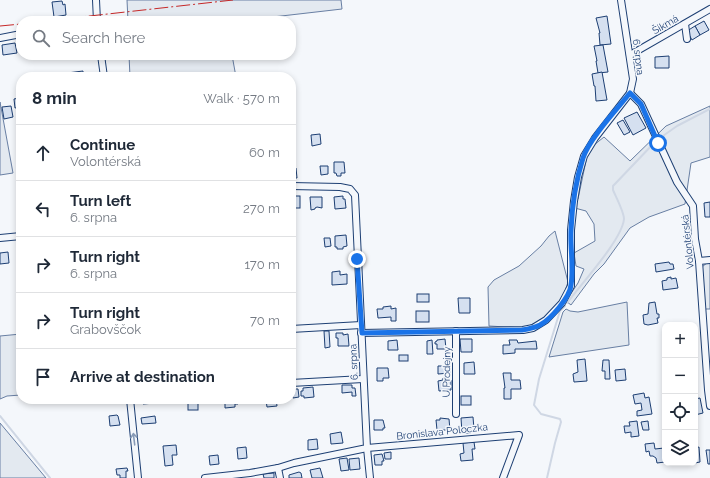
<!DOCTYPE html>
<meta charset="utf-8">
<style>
:root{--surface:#fff;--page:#f2f2f3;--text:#1f2937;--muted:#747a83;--line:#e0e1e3}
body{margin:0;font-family:Raleway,sans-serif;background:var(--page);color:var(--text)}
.controls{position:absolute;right:12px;bottom:12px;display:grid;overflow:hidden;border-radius:8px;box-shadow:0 2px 6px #0003}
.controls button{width:36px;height:36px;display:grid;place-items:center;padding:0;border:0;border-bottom:1px solid var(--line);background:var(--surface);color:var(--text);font:20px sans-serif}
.stop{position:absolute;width:12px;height:12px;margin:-9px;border:3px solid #1a73e8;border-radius:50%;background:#fff}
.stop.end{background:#1a73e8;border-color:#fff;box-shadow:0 1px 4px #0008}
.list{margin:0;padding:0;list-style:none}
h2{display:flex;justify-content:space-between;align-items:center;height:52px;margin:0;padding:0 16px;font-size:17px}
h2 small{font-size:13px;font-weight:400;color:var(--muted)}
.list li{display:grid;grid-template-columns:26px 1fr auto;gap:12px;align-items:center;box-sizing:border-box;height:56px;padding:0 16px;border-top:1px solid var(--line)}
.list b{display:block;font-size:15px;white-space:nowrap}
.list p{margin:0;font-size:13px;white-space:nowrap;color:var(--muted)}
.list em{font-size:13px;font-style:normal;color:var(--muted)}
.icon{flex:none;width:22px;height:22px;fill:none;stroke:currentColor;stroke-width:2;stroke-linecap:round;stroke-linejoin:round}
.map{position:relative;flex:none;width:710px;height:478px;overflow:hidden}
.search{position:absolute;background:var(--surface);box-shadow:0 2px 6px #0003;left:16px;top:16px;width:280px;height:44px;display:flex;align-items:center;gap:10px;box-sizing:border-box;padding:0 14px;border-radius:16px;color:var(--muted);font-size:15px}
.panel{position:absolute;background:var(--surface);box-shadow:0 2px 6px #0003;left:16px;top:72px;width:280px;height:332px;border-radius:16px}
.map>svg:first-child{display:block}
</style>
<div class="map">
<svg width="710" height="478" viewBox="0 0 710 478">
<rect width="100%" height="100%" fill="#f4f7fb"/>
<!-- green -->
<g fill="#e3e9f0" stroke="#687fa3">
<polygon points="127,0 341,0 342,9 238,21 128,21"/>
<polygon points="129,55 232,55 236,77 130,77"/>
<polygon points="0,102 13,173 0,175"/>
<polygon points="710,106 710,157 691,163 685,204 649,217 630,228 604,264 594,274 571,305 566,301 578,283 584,269 576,266 574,253 595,241 594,224 586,211 571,207 578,199 587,156 594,145 604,137 630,161 666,126"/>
<polygon points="555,231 568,282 564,294 553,311 538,322 524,328 489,326 488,287 494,280 519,266 541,246 549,236"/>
<polygon points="708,262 710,262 710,309 705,309 702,267"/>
<polygon points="627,302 629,345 549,357 563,312 566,309 570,311 578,312"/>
<polygon points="21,334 21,395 7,396 0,399 0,336"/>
<polygon points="0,423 46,478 0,478"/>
</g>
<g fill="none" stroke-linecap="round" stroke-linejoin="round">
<!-- stream -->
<g stroke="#cfd7e4" stroke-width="2">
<polyline points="660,138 677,126 710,109"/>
<path d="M567,303C581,284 622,240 624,219C624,212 616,197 613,190V186L654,143"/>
<polyline points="0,416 50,478"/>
<polyline points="547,478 555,443 561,422 560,419 541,414 534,405 539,379 560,311 565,306"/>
</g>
</g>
<!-- building -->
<g fill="#d5e0f0" stroke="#1d3f73">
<polygon points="62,1 63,5 65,4 66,15 54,17 52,2"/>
<polygon points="607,16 611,44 600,45 599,33 600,33 596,18"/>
<polygon points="704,21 709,30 700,35 695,26"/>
<polygon points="695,26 700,35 692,40 687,31"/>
<polygon points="15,43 17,53 3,55 2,45"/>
<polygon points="603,45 608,72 598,73 596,61 597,61 594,46"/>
<polygon points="669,56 669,68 655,68 655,57"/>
<polygon points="83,71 83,77 67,77 67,73"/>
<polygon points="602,72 607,100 596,101 595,86 594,86 592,74"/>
<polygon points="19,98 20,107 15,108 14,99"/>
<polygon points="11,106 13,117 4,119 2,107"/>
<polygon points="637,112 646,128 633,135 624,118"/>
<polygon points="623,120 630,132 624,135 617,123"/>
<polygon points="320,134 321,144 312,146 311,135"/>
<polygon points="334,162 344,162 345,173 341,173 341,176 337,176 336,173 334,173"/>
<polygon points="320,166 328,166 328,174 321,175"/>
<polygon points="291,168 296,168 297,178 291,178"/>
<rect x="291" y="196" width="9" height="12"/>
<polygon points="343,196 343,199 345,199 346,208 335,209 334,197"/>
<polygon points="310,197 322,197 322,208 317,207 315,208 315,209 311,210"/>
<polygon points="710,202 710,217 705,217 704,203"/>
<polygon points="346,235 347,246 343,247 343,249 337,249 337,247 335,247 335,236"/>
<polygon points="324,238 330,238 331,246 325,247"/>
<polygon points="8,252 9,263 0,264 0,253"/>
<polygon points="669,262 670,264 673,264 674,269 656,272 655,264"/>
<polygon points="340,271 340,275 347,274 347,284 332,285 332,272"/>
<polygon points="671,277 671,279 676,278 678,288 663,290 662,281 667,280 667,278"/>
<rect x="417" y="294" width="12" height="8"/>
<polygon points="458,298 470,298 470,313 459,313"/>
<polygon points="655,302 657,314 659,314 659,318 657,318 658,323 648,325 644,324 643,315 648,314 649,303"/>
<polygon points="391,306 391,309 396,308 396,321 391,321 391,317 378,318 377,309 383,309 383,307"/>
<rect x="416" y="311" width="13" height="11"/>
<polygon points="324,331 329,331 330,347 325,348"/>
<polygon points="336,333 343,333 343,335 348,334 349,346 338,346 338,338 336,338"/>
<polygon points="445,339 446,349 437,349 437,344 435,344 435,342 437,341 437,340"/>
<polygon points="460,339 472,339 472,352 461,352"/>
<polygon points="397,340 398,350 388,350 388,341"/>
<polygon points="432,340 433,354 427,354 427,341"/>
<polygon points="509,340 517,340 518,343 536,341 537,349 515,349 515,353 503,354 503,345 510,345"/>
<rect x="399" y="355" width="9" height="6"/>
<polygon points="585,359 587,381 574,382 573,374 578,372 577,360"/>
<polygon points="603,360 609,360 610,379 605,379 605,371 602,371"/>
<polygon points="474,362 475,374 464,374 464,363"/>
<polygon points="438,366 449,366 450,373 438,374"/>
<polygon points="377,368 388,368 389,378 383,378 383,381 377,381"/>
<polygon points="625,369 626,380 616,381 615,370"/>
<polygon points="503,373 511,373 511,380 520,380 521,389 511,389 511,399 504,399 504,388 505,388"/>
<polygon points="443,378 447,378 448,380 451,380 451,390 439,391 438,381 443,380"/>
<polygon points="342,385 352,385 352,388 355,388 356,396 352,396 352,392 342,393"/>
<polygon points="313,387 314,397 304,398 304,396 301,396 301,391 303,391 303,388"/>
<polygon points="292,389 298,389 299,397 293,398"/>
<polygon points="644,393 645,398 649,397 652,414 637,416 637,411 642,410 641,403 635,404 633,395"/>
<rect x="461" y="396" width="10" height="9"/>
<polygon points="700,398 703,413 695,415 695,399"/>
<polygon points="143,399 155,399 155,403 143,404"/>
<rect x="188" y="399" width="10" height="11"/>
<polygon points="225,399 238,399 238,404 235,404 235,407 225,408"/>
<polygon points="261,399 276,399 277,406 267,407 266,400 262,401"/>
<polygon points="117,415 118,416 120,425 110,426 109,416"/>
<polygon points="155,416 156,423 142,424 141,418"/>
<polygon points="473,417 474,429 471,429 471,433 462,433 461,418"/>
<polygon points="440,418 449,419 450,430 437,430 436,420 440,420"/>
<polygon points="374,420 383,420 385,428 383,428 383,430 374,430"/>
<polygon points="637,421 639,436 631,437 631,432 625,433 624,426 630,426 629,422"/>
<polygon points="648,421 649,430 643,430 641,422"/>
<polygon points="341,432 343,443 331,444 330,434"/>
<polygon points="317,439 318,449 308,450 308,440"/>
<polygon points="474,442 475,449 472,449 473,460 461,461 460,454 464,453 463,443"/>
<polygon points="654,443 655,449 664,448 665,462 657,463 656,458 653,456 650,456 649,451 646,452 645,444"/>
<polygon points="176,445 177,455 172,455 173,465 165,466 163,446"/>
<polygon points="246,447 247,458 238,459 237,448"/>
<polygon points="699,447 700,462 695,463 695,448"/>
<polygon points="706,450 710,450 710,464 708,464"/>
<polygon points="391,452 391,459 385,459 384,453"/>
<polygon points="382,454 384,461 382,461 382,465 375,465 374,455"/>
<polygon points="218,455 219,464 210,465 209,456"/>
<polygon points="347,458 349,470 341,471 339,459"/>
<polygon points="359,458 360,469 350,470 349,459"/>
<polygon points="127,468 128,471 126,471 126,478 120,478 120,475 117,475 116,469"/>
<polygon points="320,468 323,478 312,478 310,470"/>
<polygon points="299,472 301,473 302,478 289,478 289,475"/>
<polygon points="274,473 274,478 264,478 263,474"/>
</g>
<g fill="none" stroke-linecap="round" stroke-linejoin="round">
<defs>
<g id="street">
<polyline points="96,0 97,21"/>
<polyline points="685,24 687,39"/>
<polyline points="0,38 21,34"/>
<polyline points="101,55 104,77"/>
<polyline points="630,55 710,9"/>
<polyline points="630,93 641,104 677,182 693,206 695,239 699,261 708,390 710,406"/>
<polyline points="0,238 21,236"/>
<polyline points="699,261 710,260"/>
<polyline points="291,329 361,325"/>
<polyline points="361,333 523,330 533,328 546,320 562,303 571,286 571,230 574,201 578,177 584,156 595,138 630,93 633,79 621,0"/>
<polyline points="291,383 363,379"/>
<polyline points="130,399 138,478"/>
<polyline points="456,414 456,331"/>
<polyline points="278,468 280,478"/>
<polyline points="205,478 250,473 278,468 294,463 367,448 355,195 350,189 340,187 291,186"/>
<polyline points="370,478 367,448 519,435 503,478"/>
</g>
</defs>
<!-- street casing -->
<use href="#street" stroke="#1d3f73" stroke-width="8"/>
<!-- street -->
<use href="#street" stroke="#f4f7fb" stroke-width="6"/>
<!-- power -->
<g stroke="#c62828" stroke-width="1" stroke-dasharray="14 3 2 3" stroke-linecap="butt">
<polyline points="45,21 233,0"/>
<polyline points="0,26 21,24"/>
</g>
</g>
<!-- one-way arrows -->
<defs><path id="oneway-shaft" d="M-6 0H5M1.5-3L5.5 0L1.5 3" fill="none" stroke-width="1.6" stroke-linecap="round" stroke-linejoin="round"/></defs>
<use stroke="#889bb7" href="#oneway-shaft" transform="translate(134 439) rotate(-97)"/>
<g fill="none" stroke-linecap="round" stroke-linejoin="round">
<!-- route -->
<path stroke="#1a73e8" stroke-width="5" d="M357,259L362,333L522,330C529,329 534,328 540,325C551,319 570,297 571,285C574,267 570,248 571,230C572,206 576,180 583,158C589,139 617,109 630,93L641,104L658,143"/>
</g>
<g text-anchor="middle" stroke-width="3" stroke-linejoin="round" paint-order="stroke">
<!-- street labels -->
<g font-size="10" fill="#1d3f73" stroke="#f4f7fb">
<text transform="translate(665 24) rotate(-30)" y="4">Šikmá</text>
<text transform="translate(639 57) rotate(83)" y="4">6. srpna</text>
<text transform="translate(687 242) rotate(-96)" y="4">Volontérská</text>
<text transform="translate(353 362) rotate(-92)" y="4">6. srpna</text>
<text transform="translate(446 372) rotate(-89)" y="4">U Prodejny</text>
<text transform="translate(442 431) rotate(-6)" y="4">Bronislava Poloczka</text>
</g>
</g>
</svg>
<div class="controls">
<button>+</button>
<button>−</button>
<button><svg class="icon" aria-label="locate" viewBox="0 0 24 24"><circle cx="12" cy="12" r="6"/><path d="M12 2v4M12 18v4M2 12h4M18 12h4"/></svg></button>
<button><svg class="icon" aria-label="layers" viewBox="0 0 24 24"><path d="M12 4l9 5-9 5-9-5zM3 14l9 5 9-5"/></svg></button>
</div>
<div class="stop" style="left:658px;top:143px"></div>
<div class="stop end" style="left:357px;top:259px"></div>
<div class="search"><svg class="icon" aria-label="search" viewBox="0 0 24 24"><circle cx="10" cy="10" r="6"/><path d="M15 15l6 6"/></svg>Search here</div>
<section class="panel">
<h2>8 min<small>Walk · 570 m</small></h2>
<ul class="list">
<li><svg class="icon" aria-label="ahead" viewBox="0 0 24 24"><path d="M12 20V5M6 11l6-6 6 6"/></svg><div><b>Continue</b><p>Volontérská</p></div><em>60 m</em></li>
<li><svg class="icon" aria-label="left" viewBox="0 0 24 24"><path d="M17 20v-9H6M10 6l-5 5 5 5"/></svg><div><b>Turn left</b><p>6. srpna</p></div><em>270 m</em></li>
<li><svg class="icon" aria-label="right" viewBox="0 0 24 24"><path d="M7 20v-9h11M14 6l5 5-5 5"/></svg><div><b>Turn right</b><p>6. srpna</p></div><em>170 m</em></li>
<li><svg class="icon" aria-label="right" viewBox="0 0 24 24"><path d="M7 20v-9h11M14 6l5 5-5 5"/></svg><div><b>Turn right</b><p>Grabovščok</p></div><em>70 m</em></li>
<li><svg class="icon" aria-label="arrive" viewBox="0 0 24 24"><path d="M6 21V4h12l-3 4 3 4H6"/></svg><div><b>Arrive at destination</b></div></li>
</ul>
</section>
</div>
